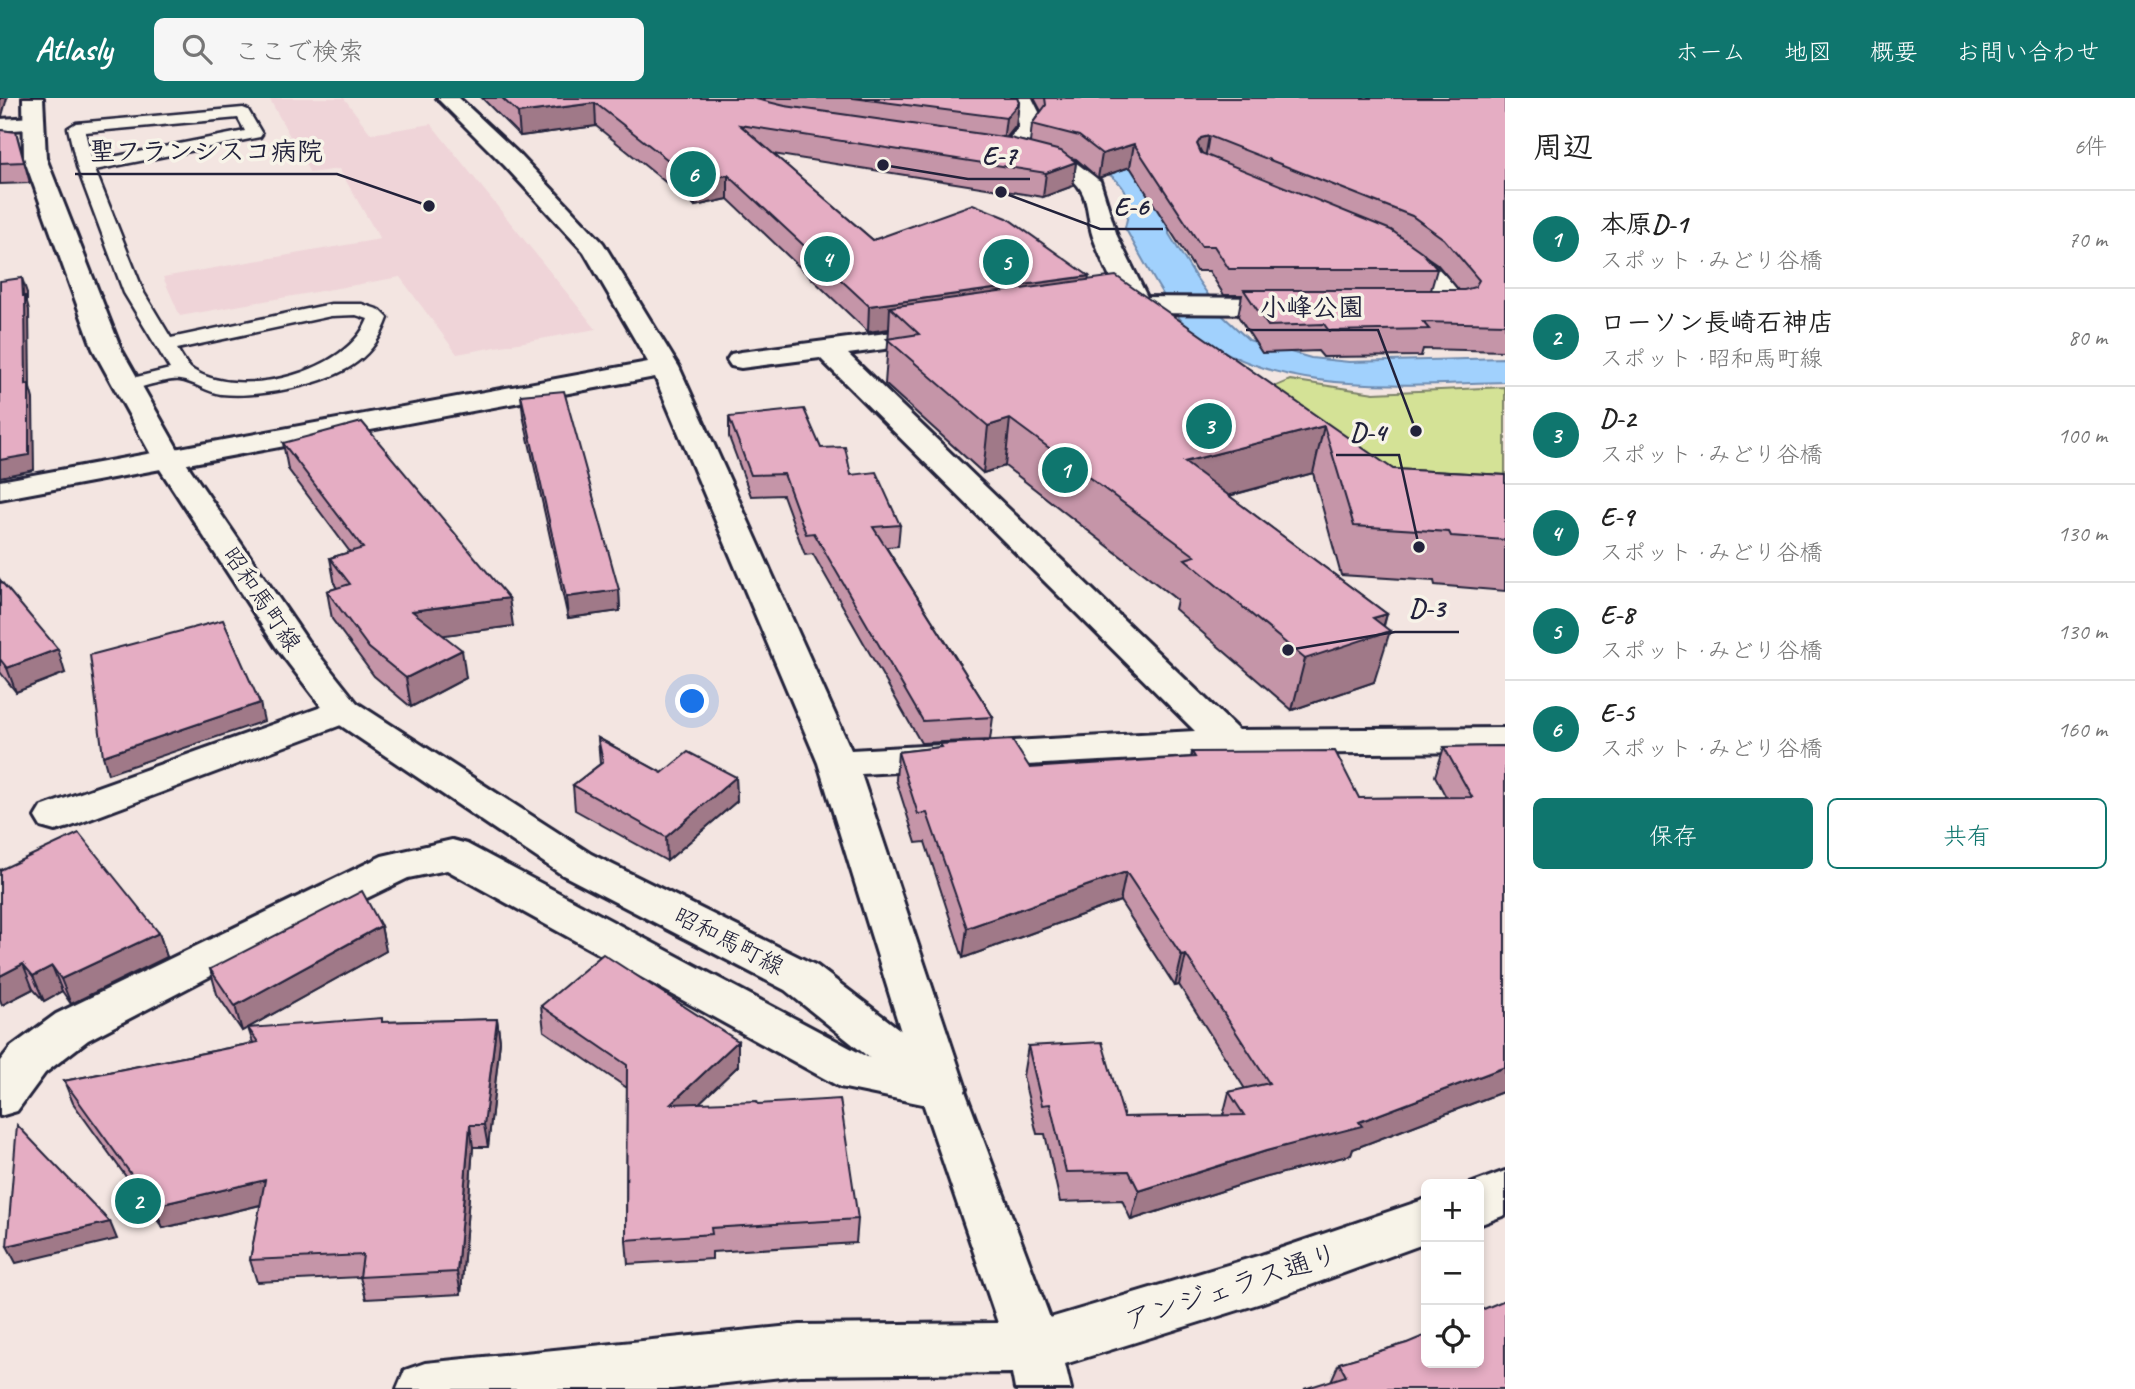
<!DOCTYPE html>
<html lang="ja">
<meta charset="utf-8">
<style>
:root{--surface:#fff;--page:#f6f6f6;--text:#222;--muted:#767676;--line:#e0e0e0;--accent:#0f766e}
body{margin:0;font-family:Caveat,"Klee One",sans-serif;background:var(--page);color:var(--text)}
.controls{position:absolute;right:21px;bottom:21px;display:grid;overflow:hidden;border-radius:10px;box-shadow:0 4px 10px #0003}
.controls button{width:63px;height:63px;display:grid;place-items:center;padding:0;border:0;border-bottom:2px solid var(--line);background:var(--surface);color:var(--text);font:35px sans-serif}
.you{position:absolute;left:693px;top:604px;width:24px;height:24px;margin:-18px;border:5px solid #fff;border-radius:50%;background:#1a73e8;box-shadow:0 0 0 10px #1a73e833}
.badge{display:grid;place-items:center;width:46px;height:46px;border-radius:50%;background:var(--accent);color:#fff;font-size:23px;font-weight:700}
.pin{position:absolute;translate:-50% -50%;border:4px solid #fff;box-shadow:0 2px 7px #0006}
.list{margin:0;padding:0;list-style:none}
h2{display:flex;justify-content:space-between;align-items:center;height:91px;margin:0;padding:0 28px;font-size:30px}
h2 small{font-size:23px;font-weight:400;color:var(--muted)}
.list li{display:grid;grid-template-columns:46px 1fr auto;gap:21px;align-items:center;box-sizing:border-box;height:98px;padding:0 28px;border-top:2px solid var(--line)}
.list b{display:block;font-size:26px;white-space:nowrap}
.list p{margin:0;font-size:23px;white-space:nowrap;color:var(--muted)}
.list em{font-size:23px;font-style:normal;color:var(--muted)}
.actions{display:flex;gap:14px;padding:21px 28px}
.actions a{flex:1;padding:16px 0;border:2px solid var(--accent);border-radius:10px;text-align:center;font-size:24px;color:var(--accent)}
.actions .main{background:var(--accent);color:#fff}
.icon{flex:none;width:38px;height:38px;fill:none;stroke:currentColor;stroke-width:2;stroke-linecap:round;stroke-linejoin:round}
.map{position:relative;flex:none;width:1505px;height:1291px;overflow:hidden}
header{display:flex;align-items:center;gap:42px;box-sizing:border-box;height:98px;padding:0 35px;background:var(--accent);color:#fff}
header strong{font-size:33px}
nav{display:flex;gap:38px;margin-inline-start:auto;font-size:24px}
.search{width:490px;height:63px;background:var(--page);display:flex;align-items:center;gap:18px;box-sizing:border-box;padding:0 24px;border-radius:10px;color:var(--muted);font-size:26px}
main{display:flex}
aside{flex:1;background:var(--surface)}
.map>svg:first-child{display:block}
</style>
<header>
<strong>Atlasly</strong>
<div class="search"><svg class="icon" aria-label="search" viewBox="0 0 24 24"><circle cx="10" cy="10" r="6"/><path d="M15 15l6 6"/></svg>ここで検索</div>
<nav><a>ホーム</a><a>地図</a><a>概要</a><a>お問い合わせ</a></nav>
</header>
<main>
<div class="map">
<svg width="1505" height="1291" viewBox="0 0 1505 1291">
<rect width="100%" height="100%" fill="#f3e5e1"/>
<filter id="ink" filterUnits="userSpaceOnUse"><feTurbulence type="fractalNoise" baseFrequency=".0143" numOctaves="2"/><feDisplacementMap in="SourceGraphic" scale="14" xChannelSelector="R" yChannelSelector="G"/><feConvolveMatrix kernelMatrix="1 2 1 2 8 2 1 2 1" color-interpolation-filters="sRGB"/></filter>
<g filter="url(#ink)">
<!-- built -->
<polygon fill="#efd4d8" points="269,0 344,0 371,36 431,26 596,231 457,256 400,179 180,218 163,179 380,141 339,71 310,75"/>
<!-- green -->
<polygon fill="#d4e296" stroke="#7b8268" stroke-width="2" points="1290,282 1374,295 1505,289 1505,379 1383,371 1267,292"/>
<!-- water -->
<path fill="#a1d1fd" stroke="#6e8baf" stroke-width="2" d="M784,0L1054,40L1089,49L1148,78L1169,107V136L1195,178L1223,218L1249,242L1311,260L1349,264L1505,260V284C1402,286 1271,301 1188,229C1169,213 1139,154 1125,130C1126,124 1129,115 1129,109C1128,78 1092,67 1069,57Z"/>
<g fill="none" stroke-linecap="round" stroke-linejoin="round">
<defs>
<path id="lane" d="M243,10L248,12L262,36L260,39L95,72L144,195L171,240L331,206H362L380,212L388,220C382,237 372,253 357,264C327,287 259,300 221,296C207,294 194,284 180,282C169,280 140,290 127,293L120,291L117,287L120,283L170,271L124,195L77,69L68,30L76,25ZM238,20L245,33L92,63L85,34ZM356,217L368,221C347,275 240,302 193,272C186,268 182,258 177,251L331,218Z"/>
<g id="street">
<polygon points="437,0 459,0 521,58 603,145 679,269 851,652 1195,633 820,260 741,270 731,268 727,262 731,256 741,254 940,228 950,230 954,236 950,242 848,256 1238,632 1505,630 1505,654 1228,656 861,676 966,991 959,1005 942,1010 840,989 447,772 408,780 270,847 88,942 45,975 17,1013 0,1018 0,963 11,949 56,916 382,758 452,742 467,746 867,959 911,966 818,665 655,279 0,401 0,383 648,264 584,154 505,68"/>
<path d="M1012,0H1032L1039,14L1041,30C1031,44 1020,63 1001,59L998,54L1019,29L1017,14Z"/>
<polygon points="33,19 41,20 44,25 41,30 0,33 0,21"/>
<path d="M1392,142C1423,149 1452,183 1469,208L1465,214L1425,218L1416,216L1412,210L1416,204L1436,201L1417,178L1383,154L1380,149L1383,144Z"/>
<polygon points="1138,199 1291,200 1300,202 1304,208 1300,214 1291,216 1138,215 1107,220 1098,218 1094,212 1098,206"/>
<polygon points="344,601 357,605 363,613 357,621 69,729 55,733 41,729 35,719 41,709"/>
</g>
<g id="secondary">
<polygon points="23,0 43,0 46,60 121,251 184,362 307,542 357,605 591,756 817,868 959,977 1050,1220 1261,1157 1426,1101 1426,1145 1261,1205 1065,1266 1071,1291 1015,1291 1012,1275 800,1277 672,1291 397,1291 405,1272 425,1265 800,1227 998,1225 922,1002 785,892 561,776 331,621 276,549 154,362 93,251 24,60"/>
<path d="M1027,51L1075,64L1100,83L1117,138L1149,203L1174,225L1170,231C1131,240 1104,168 1093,139C1088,125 1089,105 1081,92C1070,72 1038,68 1019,63L1016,58L1019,53Z"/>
<polygon points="1505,1073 1505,1117 1479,1127 1479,1086 1470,1086"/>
</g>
</defs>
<!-- lane casing -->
<use href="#lane" stroke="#22223b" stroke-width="5"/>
<!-- street casing -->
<use href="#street" stroke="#22223b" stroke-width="6"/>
<!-- secondary casing -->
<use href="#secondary" stroke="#22223b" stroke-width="6"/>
<!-- lane -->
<use href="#lane" fill="#f7f3e8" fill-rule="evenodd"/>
<!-- street -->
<use href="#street" fill="#f7f3e8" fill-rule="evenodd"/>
<!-- secondary -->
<use href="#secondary" fill="#f7f3e8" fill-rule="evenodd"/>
</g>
<!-- wall -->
<g fill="#c595a8" stroke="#22223b" stroke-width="2" fill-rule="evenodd">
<path d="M482,0H1017L1019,5L1016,28L1007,40L1030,45L1032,26L1041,13L1034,0H1505V253L1423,251L1421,258L1323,259L1318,253L1262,255L1238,218L1242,197H1224L1209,173H1196L1130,69L1098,80L1076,61L1071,60L1076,64L1073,88L1043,99L773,56L873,142L1088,182L1393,371L1505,377V493L1435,487L1434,483L1341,477L1313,375L1229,398L1387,516L1384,528L1374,584L1292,612L1175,511L1177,502L1005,368L983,375L885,286L889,231L868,234L728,101L695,108L596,28L520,38ZM1424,157L1437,166L1459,192H1431L1437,171Z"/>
<polygon points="0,32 16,34 30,85 0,86"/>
<polygon points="521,297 619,492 620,513 568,520 523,317"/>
<polygon points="729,319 821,350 851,377 900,427 898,448 886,449 993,619 990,642 921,645 813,456 805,457 783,397 751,398 729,339"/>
<polygon points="283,345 513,528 443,537 466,580 411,609 374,578 332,521 327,493 337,490 335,487 330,460 350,454 288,371"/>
<polygon points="0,482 65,575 16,594 0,574"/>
<polygon points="598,640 662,675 736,679 737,703 667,763 575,712 573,687 600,666"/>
<polygon points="940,646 1030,670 1191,660 1192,654 1359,700 1446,699 1435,678 1444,649 1505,648 1505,993 1353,1051 1351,1057 1256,1082 1131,1122 1122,1102 1060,1104 1045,1036 1037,1036 1023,978 1028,948 1124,1019 1223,1018 1229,994 1245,991 1179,887 1175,888 1120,803 963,860 925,744 916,745 896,682 898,654 940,649"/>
<polygon points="0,772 159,835 167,859 71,906 62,893 44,903 33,891 2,907 0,903"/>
<polygon points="381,828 386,853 242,933 217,896 210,871"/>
<polygon points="541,908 738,943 738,968 699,1005 758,1006 858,1121 856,1145 712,1154 712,1161 628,1166 626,1142 627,990 544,933"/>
<polygon points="497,921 500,943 488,1049 473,1049 461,1196 366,1201 360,1179 257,1184 250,1162 261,1107 163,1130 73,1005 64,983 253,945 248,930 383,924"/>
<polygon points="1407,1245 1505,1291 1331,1283 1339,1265"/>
</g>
<!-- shaded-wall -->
<g fill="#a07988" stroke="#22223b" stroke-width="2">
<polygon points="0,0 7,0 2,18 0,20"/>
<polygon points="595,5 596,28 520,38 518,15"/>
<polygon points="1019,5 1016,28 1003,44 1006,20"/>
<polygon points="1209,38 1205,61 1197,46 1201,40"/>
<polygon points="1134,46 1130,69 1098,80 1102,56"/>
<polygon points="1076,64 1073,88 1043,99 1046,75"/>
<polygon points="728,77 728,101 695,108 695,83"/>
<polygon points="1089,178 1085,204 890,209 889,231 868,234 869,208"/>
<polygon points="22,180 27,195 27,204 29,212 30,290 33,301 34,372 0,379 0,362 26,287"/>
<polygon points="1010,321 1005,368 983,375 988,328"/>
<polygon points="1324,328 1313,375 1175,412 1184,364"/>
<polygon points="619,492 620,513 568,520 566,499"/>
<polygon points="509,500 513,528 416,541 412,513"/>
<polygon points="1387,516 1381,536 1390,533 1374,584 1292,612 1305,561 1373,520"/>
<polygon points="58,551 65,575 16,594 7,570"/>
<polygon points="462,552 466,580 411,609 406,580"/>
<polygon points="260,605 264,623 108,676 103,658"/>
<polygon points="736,679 737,703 667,763 666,739"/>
<polygon points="1126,774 1120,803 963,860 967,830"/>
<polygon points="381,828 386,853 242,933 235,908"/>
<polygon points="159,835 167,859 71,906 61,881"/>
<polygon points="1186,857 1179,887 1175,888 1182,858"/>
<polygon points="23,866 33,891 2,907 0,901 0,878"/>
<polygon points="52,868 62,893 44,903 33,878"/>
<polygon points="497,921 500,943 488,1049 484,1027"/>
<polygon points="738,943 738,968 672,1031 671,1006"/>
<polygon points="1505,969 1505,993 1353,1051 1351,1057 1256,1082 1131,1122 1139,1093 1359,1024"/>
<polygon points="470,1027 473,1049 461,1196 457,1174"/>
<polygon points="265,1082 272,1104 163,1130 154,1108"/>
<polygon points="110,1124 117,1141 16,1165 7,1148"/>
</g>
<!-- building -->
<g fill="#e5adc3" stroke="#22223b" stroke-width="2">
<polygon points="502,0 752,0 785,8 1010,40 1061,53 1076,64 1046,75 740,27 873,142 973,106 1007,120 1089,178 869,208 728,77 695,83 595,5 518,15"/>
<polygon points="853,0 1017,0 1019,5 1006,20"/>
<polygon points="1045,0 1505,0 1505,226 1423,224 1429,231 1329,233 1324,226 1268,228 1244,192 1464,192 1475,189 1479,182 1444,141 1412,118 1209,38 1201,40 1197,46 1201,55 1391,132 1422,154 1437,171 1229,171 1214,148 1201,148 1134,46 1102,56 1079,38 1032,26 1046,7"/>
<polygon points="0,32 16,34 24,64 0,65"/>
<polygon points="1116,178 1393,371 1505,377 1505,442 1451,438 1449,434 1354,428 1324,328 1184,364 1387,516 1373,520 1390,533 1305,561 1185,461 1195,458 1010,321 988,328 887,241 919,236 890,209"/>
<polygon points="22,180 23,198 25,198 26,287 29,286 29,357 0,362 0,183"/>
<polygon points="564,293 619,492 566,499 521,297"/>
<polygon points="804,311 821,350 845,349 851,377 876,374 900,427 873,429 993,619 923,623 814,435 806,436 784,376 751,377 729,319"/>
<polygon points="362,324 509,500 412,513 462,552 406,580 369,550 327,493 350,486 330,460 363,450 283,345"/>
<polygon points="0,482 58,551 7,570 0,561"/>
<polygon points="223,522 260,605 103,658 90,557"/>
<polygon points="598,640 662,675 688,654 736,679 666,739 573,687 603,664"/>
<polygon points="1012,642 1030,670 1195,659 1192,654 1335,653 1359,700 1472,699 1444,649 1505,648 1505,969 1359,1024 1362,1028 1266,1053 1139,1093 1129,1073 1066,1074 1050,1006 1042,1007 1028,948 1102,944 1124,1019 1244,1017 1229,994 1269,985 1186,857 1182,858 1126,774 967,830 927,715 918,716 898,654 942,649 940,646"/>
<polygon points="79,735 159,835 61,881 52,868 33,878 23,866 0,878 0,772"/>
<polygon points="362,793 381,828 235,908 210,871"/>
<polygon points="603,856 738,943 671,1006 757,1003 758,1006 840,1001 858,1121 711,1130 712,1136 626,1142 627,967 541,908"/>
<polygon points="382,920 382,924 497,921 484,1027 470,1027 457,1174 360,1179 363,1157 250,1162 265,1082 154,1108 64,983 258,944 248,930"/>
<polygon points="17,1027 110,1124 7,1148"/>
<polygon points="1505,1202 1505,1291 1304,1291 1346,1278 1339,1265 1407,1245 1426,1237 1426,1265 1479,1265 1479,1213"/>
</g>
</g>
<g text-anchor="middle" stroke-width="7" stroke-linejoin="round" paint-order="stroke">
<!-- street labels -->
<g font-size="24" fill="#22223b" stroke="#f7f3e8">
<text transform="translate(262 501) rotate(56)" y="8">昭和馬町線</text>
<text transform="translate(729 843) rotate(27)" y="8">昭和馬町線</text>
</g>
<!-- near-street labels -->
<g font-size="28" fill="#22223b" stroke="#f7f3e8">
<text transform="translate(1231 1188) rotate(-18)" y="10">アンジェラス通り</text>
</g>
</g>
<!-- callouts -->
<path fill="none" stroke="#22223b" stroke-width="2.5" d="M429 108L337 76H75M883 67L968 81H1030M1001 94L1100 131H1163M1416 333L1378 232H1246M1419 449L1399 357H1336M1288 552L1395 534H1459"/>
<g fill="#22223b" stroke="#f7f3e8" stroke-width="2.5">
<circle cx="429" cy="108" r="7"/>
<circle cx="883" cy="67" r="7"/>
<circle cx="1001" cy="94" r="7"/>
<circle cx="1416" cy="333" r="7"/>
<circle cx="1419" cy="449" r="7"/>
<circle cx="1288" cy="552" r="7"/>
</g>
<g font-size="26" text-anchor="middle" font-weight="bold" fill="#22223b" stroke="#f7f3e8" stroke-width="7" stroke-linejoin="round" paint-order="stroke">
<text x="206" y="62">聖フランシスコ病院</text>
<text x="999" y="66">E-7</text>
<text x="1131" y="117">E-6</text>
<text x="1312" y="218">小峰公園</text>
<text x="1368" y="343">D-4</text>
<text x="1427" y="519">D-3</text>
</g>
</svg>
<div class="controls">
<button>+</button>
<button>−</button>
<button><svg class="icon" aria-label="locate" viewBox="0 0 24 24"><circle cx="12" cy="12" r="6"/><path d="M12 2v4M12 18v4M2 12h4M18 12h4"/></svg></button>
</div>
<div class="you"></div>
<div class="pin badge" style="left:1065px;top:372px">1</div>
<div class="pin badge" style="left:138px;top:1103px">2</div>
<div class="pin badge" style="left:1209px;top:328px">3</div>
<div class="pin badge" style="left:827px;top:161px">4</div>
<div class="pin badge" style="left:1006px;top:164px">5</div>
<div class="pin badge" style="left:693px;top:76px">6</div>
</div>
<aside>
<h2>周辺<small>6件</small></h2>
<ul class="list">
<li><span class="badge">1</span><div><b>本原D-1</b><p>スポット · みどり谷橋</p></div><em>70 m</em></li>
<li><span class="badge">2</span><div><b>ローソン長崎石神店</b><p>スポット · 昭和馬町線</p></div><em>80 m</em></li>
<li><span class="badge">3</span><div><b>D-2</b><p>スポット · みどり谷橋</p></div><em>100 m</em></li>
<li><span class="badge">4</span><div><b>E-9</b><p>スポット · みどり谷橋</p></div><em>130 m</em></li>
<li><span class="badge">5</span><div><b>E-8</b><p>スポット · みどり谷橋</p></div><em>130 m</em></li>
<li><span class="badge">6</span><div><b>E-5</b><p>スポット · みどり谷橋</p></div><em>160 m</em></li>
</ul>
<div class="actions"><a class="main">保存</a><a>共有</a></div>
</aside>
</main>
